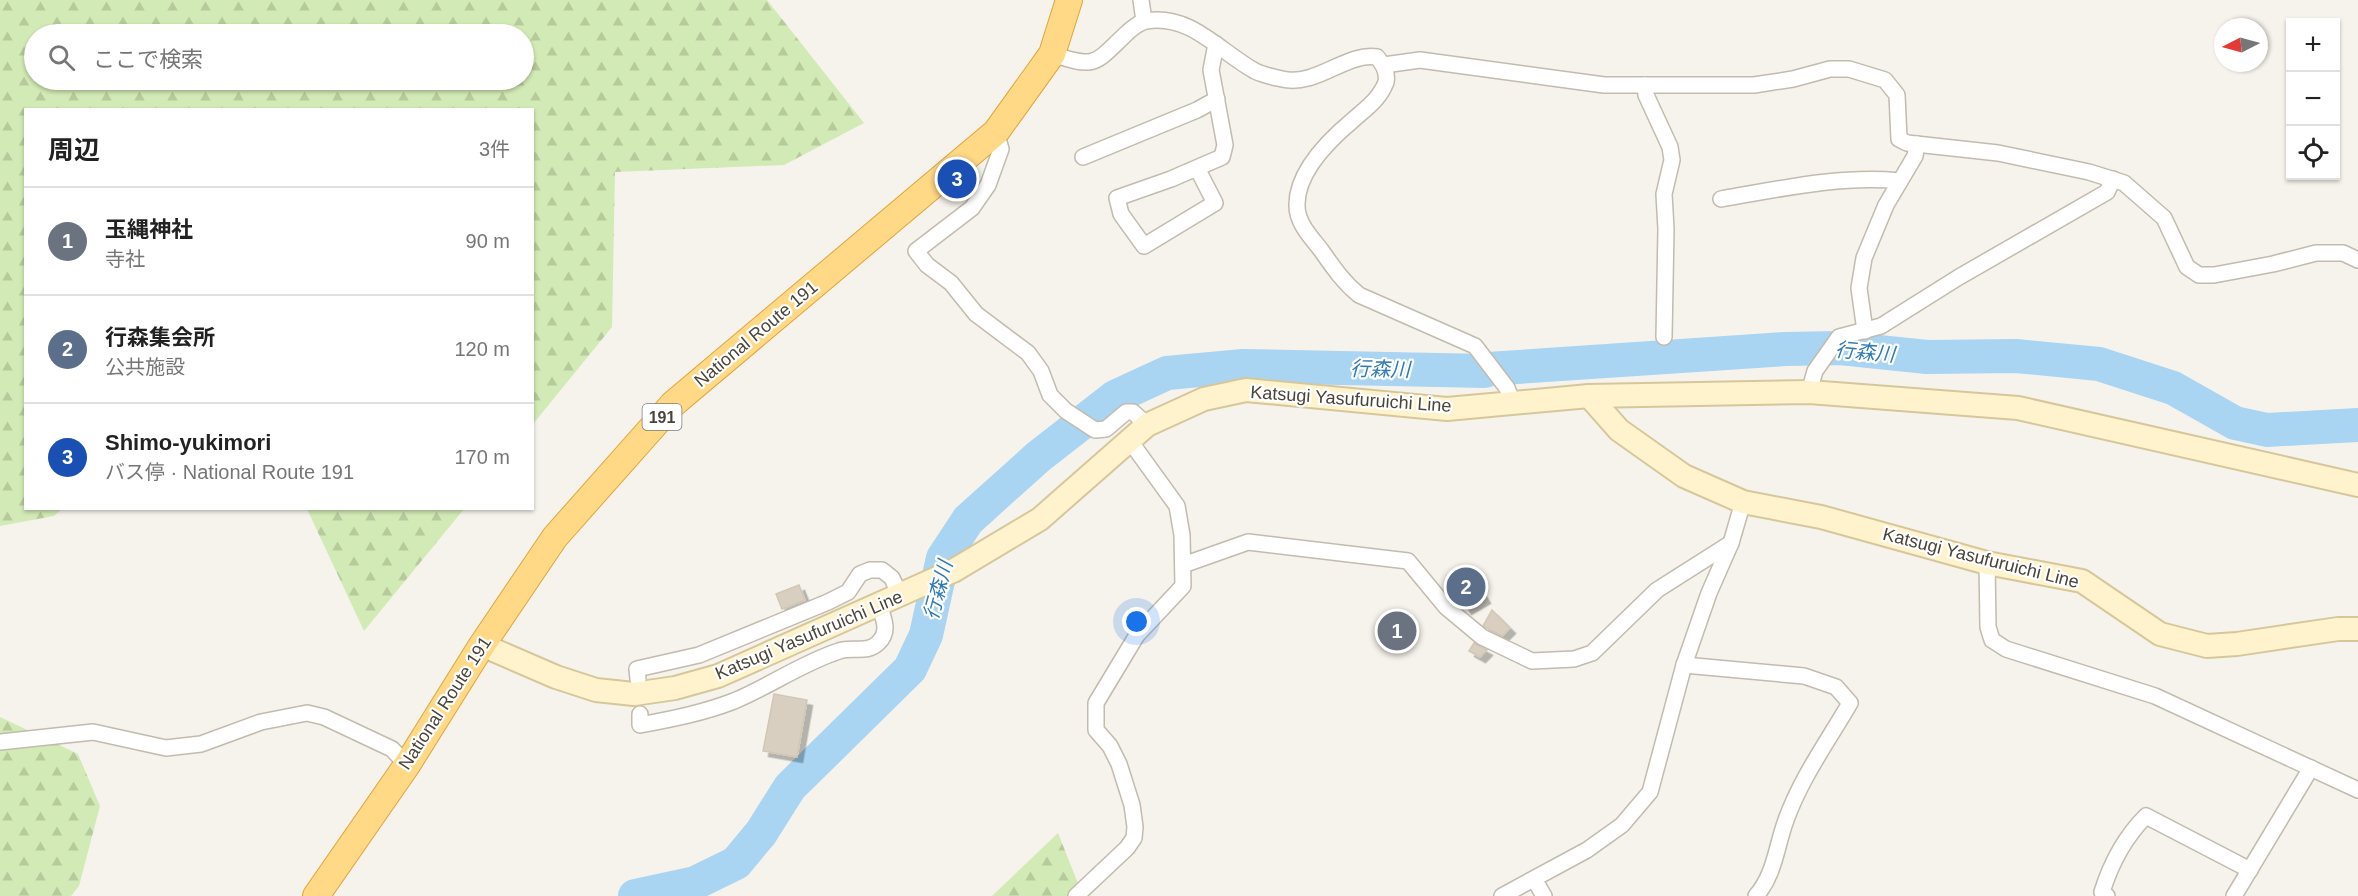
<!DOCTYPE html>
<html lang="ja">
<meta charset="utf-8">
<style>
:root{--surface:#fff;--page:#f2f2f2;--text:#222;--muted:#767676;--line:#e0e0e0;--accent:#2563eb}
body{margin:0;font-family:Arial,"Noto Sans JP",sans-serif;background:var(--page);color:var(--text)}
.controls{position:absolute;right:18px;top:18px;display:grid;overflow:hidden;border-radius:0px;box-shadow:0 2px 4px #0004}
.controls button{width:54px;height:54px;display:grid;place-items:center;padding:0;border:0;border-bottom:2px solid var(--line);background:var(--surface);color:var(--text);font:30px sans-serif}
.compass{position:absolute;left:2214px;top:18px;width:54px;height:54px;border-radius:50%;background:var(--surface);box-shadow:0 2px 4px #0004;rotate:264deg}
.you{position:absolute;left:1137px;top:622px;width:21px;height:21px;margin:-15px;border:4px solid #fff;border-radius:50%;background:#1a73e8;box-shadow:0 0 0 9px #1a73e833}
.badge{display:grid;place-items:center;width:39px;height:39px;border-radius:50%;background:var(--accent);color:#fff;font-size:20px;font-weight:700}
.pin{position:absolute;translate:-50% -50%;border:3px solid #fff;box-shadow:0 2px 6px #0006}
.list{margin:0;padding:0;list-style:none}
h2{display:flex;justify-content:space-between;align-items:center;height:78px;margin:0;padding:0 24px;font-size:26px}
h2 small{font-size:20px;font-weight:400;color:var(--muted)}
.list li{display:grid;grid-template-columns:39px 1fr auto;gap:18px;align-items:center;box-sizing:border-box;height:108px;padding:0 24px;border-top:2px solid var(--line)}
.list b{display:block;font-size:22px;white-space:nowrap}
.list p{margin:0;font-size:20px;white-space:nowrap;color:var(--muted)}
.list em{font-size:20px;font-style:normal;color:var(--muted)}
.icon{flex:none;width:33px;height:33px;fill:none;stroke:currentColor;stroke-width:2;stroke-linecap:round;stroke-linejoin:round}
.map{position:relative;flex:none;width:2358px;height:896px;overflow:hidden}
.search{position:absolute;background:var(--surface);box-shadow:0 2px 4px #0004;left:24px;top:24px;width:510px;height:66px;display:flex;align-items:center;gap:15px;box-sizing:border-box;padding:0 21px;border-radius:33px;color:var(--muted);font-size:22px}
.panel{position:absolute;background:var(--surface);box-shadow:0 2px 4px #0004;left:24px;top:108px;width:510px;height:402px;border-radius:0px}
.map>svg:first-child{display:block}
</style>
<div class="map">
<svg width="2358" height="896" viewBox="0 0 2358 896">
<defs>
<pattern id="forest-firs" width="22" height="20" patternUnits="userSpaceOnUse" patternTransform="scale(1.5)"><rect width="22" height="20" fill="#d2eab5"/><path d="M5 1l3.5 6h-7zM16 11l3.5 6h-7z" fill="#b6ca9c"/></pattern>
<filter id="shadow"><feDropShadow dx="5.5" dy="5.5" stdDeviation="0" flood-color="#0004"/></filter>
</defs>
<rect width="100%" height="100%" fill="#f6f3ec"/>
<!-- forest -->
<g fill="url(#forest-firs)" fill-rule="evenodd">
<path d="M0,0H767L864,123L784,165L615,172L612,327L533,424L532,110H26V508L62,509L54,516L0,526ZM524,34V80H34V34Z"/>
<polygon points="307,509 464,509 364,631"/>
<polygon points="0,717 78,754 100,806 79,886 71,896 0,896"/>
<polygon points="1058,833 1083,896 992,896"/>
</g>
<g fill="none" stroke-linecap="round" stroke-linejoin="round">
<!-- river -->
<polyline stroke="#a9d4f2" stroke-width="34" points="635,896 695,883 736,863 761,833 790,787 910,669 926,635 943,558 968,520 1038,457 1115,397 1167,373 1243,366 1485,371 1488,369 1785,349 1840,348 1927,357 2016,356 2099,364 2173,388 2235,423 2267,430 2358,425"/>
</g>
<!-- building -->
<g fill="#d8cfc1" stroke="#d3c7b4" stroke-width="1.5" filter="url(#shadow)">
<polygon points="1466,566 1485,598 1466,609 1447,576"/>
<polygon points="799,585 805,600 782,609 776,594"/>
<polygon points="1492,610 1510,628 1502,636 1483,626"/>
<polygon points="1474,643 1487,650 1480,657 1469,651"/>
<polygon points="774,694 807,700 797,757 763,751"/>
</g>
<g fill="none" stroke-linecap="round" stroke-linejoin="round">
<defs>
<g id="minor">
<polyline points="1141,0 1144,21"/>
<path d="M1052,54C1097,69 1094,64 1127,33C1131,29 1140,22 1146,21C1190,13 1220,52 1255,71C1263,75 1273,77 1282,79C1317,87 1346,52 1377,57C1383,64 1388,73 1386,82C1380,99 1365,109 1353,120C1329,140 1296,172 1297,206C1297,223 1311,237 1321,250C1333,267 1343,282 1359,295L1475,346L1507,388L1513,403"/>
<polyline points="1384,65 1420,60 1604,85 1754,85 1793,79 1830,69 1849,69 1885,80 1897,95 1899,139 1907,143 1998,153 2089,172 2124,183 2164,218 2187,267 2199,275 2214,275 2273,264 2316,253 2343,253 2358,260"/>
<polyline points="1645,85 1646,95 1670,147 1672,160 1664,194 1666,229 1664,337"/>
<polyline points="996,132 1001,149 988,185 972,208 916,251 927,265 951,283 976,314 1028,353 1041,371 1050,395 1066,411 1095,430 1106,429 1126,412 1133,412 1147,425"/>
<polyline points="1083,157 1197,110 1217,99"/>
<polyline points="1197,168 1215,203 1144,246 1121,214 1117,198 1171,179 1222,157 1225,145 1211,70 1216,44"/>
<path d="M1721,199C1780,189 1840,175 1900,181"/>
<polyline points="1865,331 1859,288 1864,258 1886,205 1915,156 1917,144"/>
<polyline points="1809,392 1815,371 1839,337 1881,326 1959,277 2107,192 2113,179"/>
<polyline points="1987,563 1988,627 1992,640 2006,649 2155,696 2358,790"/>
<polyline points="1183,565 1248,542 1408,561 1446,607 1482,637 1532,661 1574,659 1592,653 1657,590 1731,543"/>
<path d="M1684,665L1804,676L1836,687L1850,703C1828,741 1801,778 1786,820C1776,847 1775,874 1756,896"/>
<polyline points="638,679 637,669 699,655 828,602 848,592 860,574 870,570 882,570 892,578 900,596"/>
<path d="M640,714V725C672,719 703,713 734,701C770,686 802,663 839,651C852,646 867,654 878,643C890,632 884,619 879,605"/>
<polyline points="0,742 93,732 166,748 201,744 261,722 307,713 324,717 392,749 407,765"/>
<polyline points="1534,879 1544,896"/>
<polyline points="1076,896 1127,848 1134,838 1135,827 1132,805 1119,764 1110,746 1096,730 1096,703 1137,635 1183,586 1182,535 1177,506 1130,441"/>
<polyline points="1502,896 1587,850 1622,825 1650,792 1684,665 1709,593 1731,543 1743,502"/>
<path d="M2107,896L2102,892C2111,863 2125,837 2146,816L2250,870"/>
<polyline points="2234,896 2311,768"/>
</g>
<g id="secondary">
<polyline points="1589,396 1619,430 1684,476 1743,502 1821,517 1987,563 2082,581 2160,634 2207,646 2237,644 2338,629 2358,629"/>
<polyline points="482,645 556,677 596,690 634,694 675,688 718,676 953,571 1040,519 1147,425 1204,399 1246,390 1447,409 1589,396 1809,392 2018,408 2358,485"/>
</g>
<polyline id="trunk" points="316,896 407,765 482,645 555,537 673,404 996,132 1052,54 1069,0"/>
</defs>
<!-- minor casing -->
<use href="#minor" stroke="#c2bbae" stroke-width="18"/>
<!-- secondary casing -->
<use href="#secondary" stroke="#d6c79b" stroke-width="26"/>
<!-- trunk casing -->
<use href="#trunk" stroke="#e0a43c" stroke-width="28"/>
<!-- minor -->
<use href="#minor" stroke="#fff" stroke-width="15"/>
<!-- secondary -->
<use href="#secondary" stroke="#fff3cd" stroke-width="22"/>
<!-- trunk -->
<use href="#trunk" stroke="#ffd985" stroke-width="26"/>
</g>
<g text-anchor="middle" stroke-width="4.5" stroke-linejoin="round" paint-order="stroke">
<!-- shield labels -->
<rect fill="#fff" stroke="#817c74" stroke-width="1.5" x="642.5" y="404" width="39" height="26" rx="4.5"/>
<g font-size="16" font-weight="bold" fill="#4b4439">
<text x="662" y="423">191</text>
</g>
<!-- street labels -->
<g font-size="18" fill="#4b4439" stroke="#fff">
<text transform="translate(756 334) rotate(-40)" y="6">National Route 191</text>
<text transform="translate(1351 399) rotate(4)" y="6">Katsugi Yasufuruichi Line</text>
<text transform="translate(1981 558) rotate(14)" y="6">Katsugi Yasufuruichi Line</text>
<text transform="translate(809 635) rotate(-23)" y="6">Katsugi Yasufuruichi Line</text>
<text transform="translate(445 703) rotate(-57)" y="6">National Route 191</text>
</g>
<!-- water labels -->
<g font-size="20" font-style="italic" fill="#2e7ab2" stroke="#fff">
<text transform="translate(1865 352) rotate(5)" y="7">行森川</text>
<text transform="translate(1380 369) rotate(1)" y="7">行森川</text>
<text transform="translate(938 590) rotate(-75)" y="7">行森川</text>
</g>
</g>
</svg>
<div class="controls">
<button>+</button>
<button>−</button>
<button><svg class="icon" aria-label="locate" viewBox="0 0 24 24"><circle cx="12" cy="12" r="6"/><path d="M12 2v4M12 18v4M2 12h4M18 12h4"/></svg></button>
</div>
<svg class="compass" viewBox="-18 -18 36 36"><path d="M0-13l5 13h-10z" fill="#e53935"/><path d="M0 13l5-13h-10z" fill="#767676"/></svg>
<div class="you"></div>
<div class="pin badge" style="left:1397px;top:631px;background:#6b7280">1</div>
<div class="pin badge" style="left:1466px;top:587px;background:#5c6f8a">2</div>
<div class="pin badge" style="left:957px;top:179px;background:#1a4fb4">3</div>
<div class="search"><svg class="icon" aria-label="search" viewBox="0 0 24 24"><circle cx="10" cy="10" r="6"/><path d="M15 15l6 6"/></svg>ここで検索</div>
<section class="panel">
<h2>周辺<small>3件</small></h2>
<ul class="list">
<li><span class="badge" style="background:#6b7280">1</span><div><b>玉縄神社</b><p>寺社</p></div><em>90 m</em></li>
<li><span class="badge" style="background:#5c6f8a">2</span><div><b>行森集会所</b><p>公共施設</p></div><em>120 m</em></li>
<li><span class="badge" style="background:#1a4fb4">3</span><div><b>Shimo-yukimori</b><p>バス停 · National Route 191</p></div><em>170 m</em></li>
</ul>
</section>
</div>
